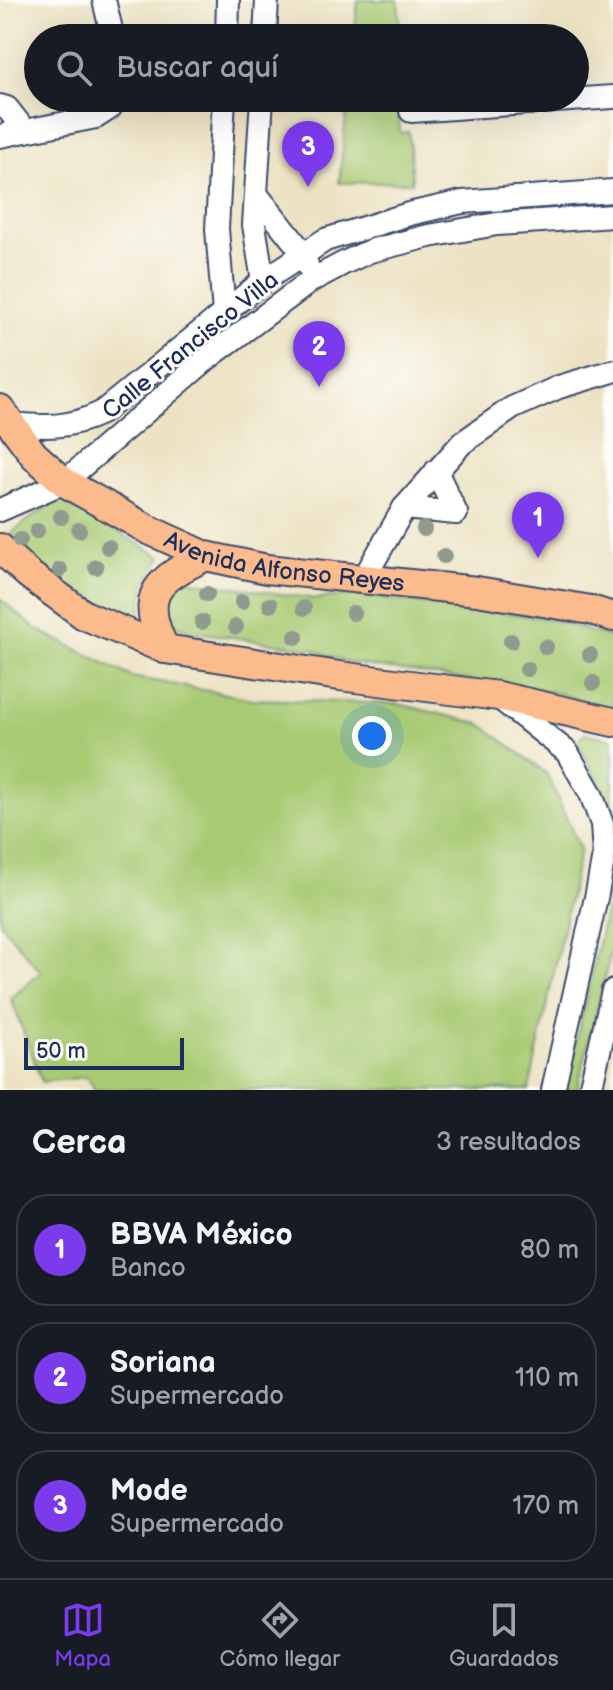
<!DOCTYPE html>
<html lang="es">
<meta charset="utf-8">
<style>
:root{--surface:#171b24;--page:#20242c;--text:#f1f3f6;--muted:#9ea1a6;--line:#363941;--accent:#7c3aed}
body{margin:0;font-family:"Balsamiq Sans",sans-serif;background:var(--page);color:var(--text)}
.scale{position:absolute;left:24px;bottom:20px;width:160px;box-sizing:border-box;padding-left:8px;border:4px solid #1b2f5e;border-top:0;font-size:22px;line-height:28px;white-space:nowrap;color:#1b2f5e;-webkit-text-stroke:6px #fdfcf7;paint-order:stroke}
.you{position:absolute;left:372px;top:736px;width:28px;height:28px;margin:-20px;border:6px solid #fff;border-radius:50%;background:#1a73e8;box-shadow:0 0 0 12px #1a73e833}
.badge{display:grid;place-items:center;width:52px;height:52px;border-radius:50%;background:var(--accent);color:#fff;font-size:26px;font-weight:700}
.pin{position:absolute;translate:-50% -66px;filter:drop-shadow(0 2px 4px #0008)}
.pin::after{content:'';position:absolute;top:42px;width:28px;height:24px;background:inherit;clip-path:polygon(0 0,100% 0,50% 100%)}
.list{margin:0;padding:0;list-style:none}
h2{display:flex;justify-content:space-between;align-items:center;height:104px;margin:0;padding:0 32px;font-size:34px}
h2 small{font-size:26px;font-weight:400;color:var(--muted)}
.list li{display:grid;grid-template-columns:52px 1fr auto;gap:24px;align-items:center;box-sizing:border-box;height:112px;margin:0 16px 16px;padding:0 16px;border:2px solid var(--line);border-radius:32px}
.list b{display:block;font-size:30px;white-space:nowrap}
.list p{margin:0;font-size:26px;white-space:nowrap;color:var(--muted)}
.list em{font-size:26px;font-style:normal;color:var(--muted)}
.icon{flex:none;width:44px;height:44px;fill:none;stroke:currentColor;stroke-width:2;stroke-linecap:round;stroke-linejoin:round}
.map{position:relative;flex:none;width:613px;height:1090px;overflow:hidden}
.search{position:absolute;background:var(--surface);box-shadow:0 8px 32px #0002;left:24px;right:24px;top:24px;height:88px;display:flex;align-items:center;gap:20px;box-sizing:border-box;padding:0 28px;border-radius:44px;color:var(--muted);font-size:30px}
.sheet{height:488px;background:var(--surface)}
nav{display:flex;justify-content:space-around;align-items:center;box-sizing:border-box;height:112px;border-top:2px solid var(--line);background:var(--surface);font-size:22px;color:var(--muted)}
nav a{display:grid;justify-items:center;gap:4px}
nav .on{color:var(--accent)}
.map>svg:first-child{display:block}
</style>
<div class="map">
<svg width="613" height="1090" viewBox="0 0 613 1090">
<rect width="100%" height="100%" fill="#fdfcf7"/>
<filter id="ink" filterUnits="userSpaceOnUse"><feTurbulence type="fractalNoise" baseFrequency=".0125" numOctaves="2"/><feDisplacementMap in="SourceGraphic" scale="16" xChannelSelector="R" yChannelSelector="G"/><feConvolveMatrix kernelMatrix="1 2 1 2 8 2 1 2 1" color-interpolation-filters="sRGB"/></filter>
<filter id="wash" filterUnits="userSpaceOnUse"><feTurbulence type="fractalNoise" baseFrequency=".006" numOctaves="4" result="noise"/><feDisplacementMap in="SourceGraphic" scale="32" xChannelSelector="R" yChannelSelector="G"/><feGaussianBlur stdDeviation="1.8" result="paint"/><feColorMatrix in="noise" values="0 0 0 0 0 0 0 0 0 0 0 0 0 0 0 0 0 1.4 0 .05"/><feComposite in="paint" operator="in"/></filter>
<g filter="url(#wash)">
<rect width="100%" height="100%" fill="#ede3c4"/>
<!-- green -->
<g fill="#a8ca73" stroke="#627c68" stroke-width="2">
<polygon points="358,0 398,0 401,38 354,38"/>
<polygon points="348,98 398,98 400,133 409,132 412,182 339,183"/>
<path d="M58,498L162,557C145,579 140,596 141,623L96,603L49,574L6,537Z"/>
<polygon points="186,580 315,599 349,595 546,618 613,638 613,710 556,693 344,662 313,649 190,631 164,619 162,589"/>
<polygon points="0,599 36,629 132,677 253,699 399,704 481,724 547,774 580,849 529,1090 95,1090 87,1077 42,1082 11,998 41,972 0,923"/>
<polygon points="585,733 613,739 613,834 605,796 579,744 579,740"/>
<polygon points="613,878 613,943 577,1090 565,1090"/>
</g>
</g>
<g filter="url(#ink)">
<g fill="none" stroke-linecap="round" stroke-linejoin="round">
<defs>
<g id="minor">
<polyline points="104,0 113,38"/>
<polyline points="227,38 228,0"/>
<polyline points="265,38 267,0"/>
<polyline points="224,98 217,229 224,313"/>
<polyline points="262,98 254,225 263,281"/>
<polyline points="0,106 7,108 25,131"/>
<polyline points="411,111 613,97"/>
<polyline points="0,136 96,117 110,108 114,98"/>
<polyline points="257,195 303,253 307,265"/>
<path d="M3,420L10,424C46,427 67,429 101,413L263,281L325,240L409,214L462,202L613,191"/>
<polyline points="436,471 456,513"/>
<polyline points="404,508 456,513"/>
<polyline points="0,510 64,482 208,358 312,280 344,263 370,251 429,236 497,224 613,216"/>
<polyline points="363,580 404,508 462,443 512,408 559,387 613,371"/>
<polyline points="498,697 567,752 591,794 602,824 604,855 597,893 553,1090"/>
<polyline points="590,1090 613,991"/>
</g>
<g id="major">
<path id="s1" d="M0,409L34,455L64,482L149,530L206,556L267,569L477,591L591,610L613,617"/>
<polyline points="0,548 28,574 84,615 165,649 339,676 498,696 613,722"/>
<path d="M165,649C137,594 158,579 206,556"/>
</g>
</defs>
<!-- minor casing -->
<use href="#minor" stroke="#3a4a6d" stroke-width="26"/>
<!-- major casing -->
<use href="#major" stroke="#3a4a6d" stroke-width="32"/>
<!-- minor -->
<use href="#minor" stroke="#fff" stroke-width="22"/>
<!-- major -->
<use href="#major" stroke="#fbbb8d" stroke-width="28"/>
</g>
<!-- trees -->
<g fill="#919a8f">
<circle cx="61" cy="517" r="8"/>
<circle cx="424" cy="529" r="8"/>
<circle cx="79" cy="530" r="8"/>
<circle cx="37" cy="531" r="8"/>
<circle cx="20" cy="540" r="8"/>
<circle cx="108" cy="547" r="8"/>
<circle cx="444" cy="556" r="8"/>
<circle cx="96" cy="567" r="8"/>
<circle cx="60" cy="570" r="8"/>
<circle cx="207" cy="594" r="8"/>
<circle cx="242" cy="602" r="8"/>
<circle cx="270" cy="605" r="8"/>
<circle cx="304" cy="608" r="8"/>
<circle cx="353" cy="613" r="8"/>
<circle cx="202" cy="622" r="8"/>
<circle cx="236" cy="627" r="8"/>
<circle cx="296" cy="637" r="8"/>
<circle cx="511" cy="641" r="8"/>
<circle cx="546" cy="647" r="8"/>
<circle cx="590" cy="655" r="8"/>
<circle cx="527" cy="669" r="8"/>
<circle cx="593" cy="683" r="8"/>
</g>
</g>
<g text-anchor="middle" stroke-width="6" stroke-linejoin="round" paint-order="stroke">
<!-- street labels -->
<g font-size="24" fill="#1b2f5e" stroke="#fdfcf7">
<text transform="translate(190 345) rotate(-39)" y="8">Calle Francisco Villa</text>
<text dy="8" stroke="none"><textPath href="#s1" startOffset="336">Avenida Alfonso Reyes</textPath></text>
</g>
</g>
</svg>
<div class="scale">50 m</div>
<div class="you"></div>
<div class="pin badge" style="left:538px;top:558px">1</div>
<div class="pin badge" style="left:319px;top:387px">2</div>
<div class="pin badge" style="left:308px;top:187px">3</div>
<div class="search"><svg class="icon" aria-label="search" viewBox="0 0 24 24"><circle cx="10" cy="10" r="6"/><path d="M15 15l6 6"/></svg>Buscar aquí</div>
</div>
<section class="sheet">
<h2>Cerca<small>3 resultados</small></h2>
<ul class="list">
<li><span class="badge">1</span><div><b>BBVA México</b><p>Banco</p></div><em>80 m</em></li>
<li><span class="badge">2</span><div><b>Soriana</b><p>Supermercado</p></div><em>110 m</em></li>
<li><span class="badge">3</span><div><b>Mode</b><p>Supermercado</p></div><em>170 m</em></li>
</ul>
</section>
<nav>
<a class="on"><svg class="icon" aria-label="map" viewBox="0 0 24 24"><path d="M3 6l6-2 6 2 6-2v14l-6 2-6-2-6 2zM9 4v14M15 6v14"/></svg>Mapa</a>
<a><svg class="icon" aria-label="directions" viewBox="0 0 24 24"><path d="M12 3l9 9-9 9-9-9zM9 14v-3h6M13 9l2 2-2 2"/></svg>Cómo llegar</a>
<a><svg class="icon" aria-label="saved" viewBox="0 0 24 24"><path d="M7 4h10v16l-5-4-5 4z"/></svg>Guardados</a>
</nav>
